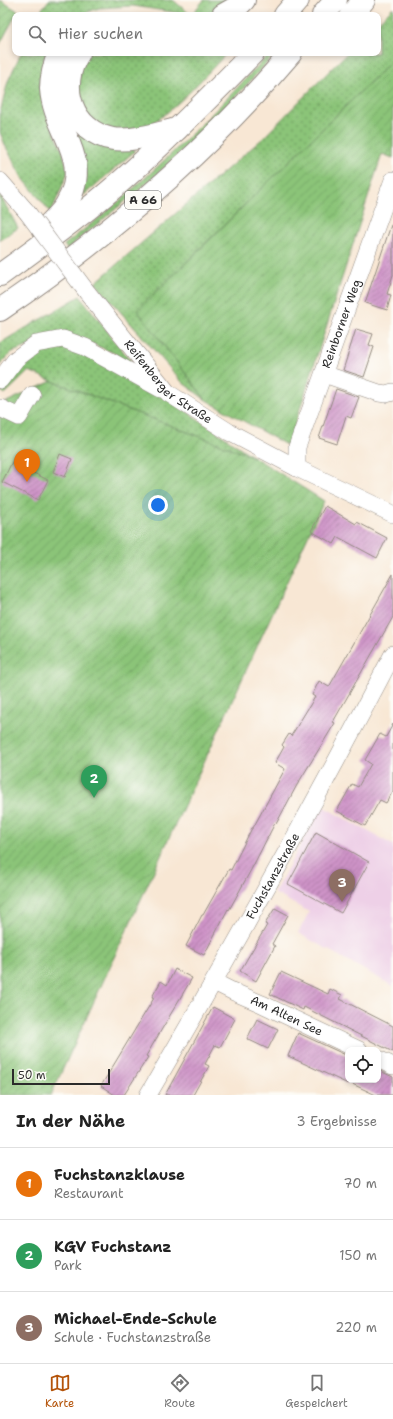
<!DOCTYPE html>
<html lang="de">
<meta charset="utf-8">
<style>
:root{--surface:#fff;--page:#f6f6f6;--text:#222;--muted:#767676;--line:#e0e0e0;--accent:#b45309}
body{margin:0;font-family:"Shantell Sans",sans-serif;background:var(--page);color:var(--text)}
.controls{position:absolute;right:12px;bottom:12px;display:grid;overflow:hidden;border-radius:8px;box-shadow:0 2px 6px #0003}
.controls button{width:36px;height:36px;display:grid;place-items:center;padding:0;border:0;border-bottom:1px solid var(--line);background:var(--surface);color:var(--text);font:20px sans-serif}
.scale{position:absolute;left:12px;bottom:10px;width:98px;box-sizing:border-box;padding-left:4px;border:2px solid #2b2b2b;border-top:0;font-size:11px;line-height:14px;white-space:nowrap;color:#2b2b2b;-webkit-text-stroke:3px #fdfcf7;paint-order:stroke}
.you{position:absolute;left:158px;top:505px;width:14px;height:14px;margin:-10px;border:3px solid #fff;border-radius:50%;background:#1a73e8;box-shadow:0 0 0 6px #1a73e833}
.badge{display:grid;place-items:center;width:26px;height:26px;border-radius:50%;background:var(--accent);color:#fff;font-size:13px;font-weight:700}
.pin{position:absolute;translate:-50% -33px;filter:drop-shadow(0 1px 2px #0008)}
.pin::after{content:'';position:absolute;top:21px;width:14px;height:12px;background:inherit;clip-path:polygon(0 0,100% 0,50% 100%)}
.list{margin:0;padding:0;list-style:none}
h2{display:flex;justify-content:space-between;align-items:center;height:52px;margin:0;padding:0 16px;font-size:17px}
h2 small{font-size:13px;font-weight:400;color:var(--muted)}
.list li{display:grid;grid-template-columns:26px 1fr auto;gap:12px;align-items:center;box-sizing:border-box;height:72px;padding:0 16px;border-top:1px solid var(--line)}
.list b{display:block;font-size:15px;white-space:nowrap}
.list p{margin:0;font-size:13px;white-space:nowrap;color:var(--muted)}
.list em{font-size:13px;font-style:normal;color:var(--muted)}
.icon{flex:none;width:22px;height:22px;fill:none;stroke:currentColor;stroke-width:2;stroke-linecap:round;stroke-linejoin:round}
.map{position:relative;flex:none;width:393px;height:1095px;overflow:hidden}
.search{position:absolute;background:var(--surface);box-shadow:0 2px 6px #0003;left:12px;right:12px;top:12px;height:44px;display:flex;align-items:center;gap:10px;box-sizing:border-box;padding:0 14px;border-radius:8px;color:var(--muted);font-size:15px}
.sheet{height:268px;background:var(--surface)}
nav{display:flex;justify-content:space-around;align-items:center;box-sizing:border-box;height:56px;border-top:1px solid var(--line);background:var(--surface);font-size:11px;color:var(--muted)}
nav a{display:grid;justify-items:center;gap:2px}
nav .on{color:var(--accent)}
.map>svg:first-child{display:block}
</style>
<div class="map">
<svg width="393" height="1095" viewBox="0 0 393 1095">
<defs>
<pattern id="grass-dots" width="8" height="8" patternUnits="userSpaceOnUse"><rect width="8" height="8" fill="#8bc478"/><path d="M2 2h.1M6 6h.1" fill="none" stroke="#729f63" stroke-width="1.8" stroke-linecap="round"/></pattern>
<pattern id="garden-furrows" width="10" height="10" patternUnits="userSpaceOnUse"><rect width="10" height="10" fill="#8bc478"/><path d="M-1 1l2-2M0 10L10 0M9 11l2-2" fill="none" stroke="#729f63"/></pattern>
<pattern id="building-hatch" width="6" height="6" patternUnits="userSpaceOnUse"><rect width="6" height="6" fill="#ce93c7"/><path d="M-1 1l2-2M0 6l6-6M5 7l2-2" fill="none" stroke="#a778a2"/></pattern>
</defs>
<rect width="100%" height="100%" fill="#fdfcf7"/>
<filter id="ink" filterUnits="userSpaceOnUse"><feTurbulence type="fractalNoise" baseFrequency=".025" numOctaves="2"/><feDisplacementMap in="SourceGraphic" scale="8" xChannelSelector="R" yChannelSelector="G"/><feConvolveMatrix kernelMatrix="1 2 1 2 8 2 1 2 1" color-interpolation-filters="sRGB"/></filter>
<filter id="wash" filterUnits="userSpaceOnUse"><feTurbulence type="fractalNoise" baseFrequency=".012" numOctaves="4" result="noise"/><feDisplacementMap in="SourceGraphic" scale="16" xChannelSelector="R" yChannelSelector="G"/><feGaussianBlur stdDeviation="0.9" result="paint"/><feColorMatrix in="noise" values="0 0 0 0 0 0 0 0 0 0 0 0 0 0 0 0 0 1.4 0 .05"/><feComposite in="paint" operator="in"/></filter>
<g filter="url(#wash)">
<rect width="100%" height="100%" fill="#f8e7d4"/>
<!-- built -->
<polygon fill="#eed0e7" points="322,806 393,845 393,986 298,933 309,912 274,893"/>
<!-- grass -->
<g fill="url(#grass-dots)" stroke="#5b7852">
<polygon points="49,0 173,0 191,15 204,0 238,0 224,9 207,15 191,15 133,6 99,8 80,15 37,15"/>
<polygon points="393,7 393,60 137,310 206,400 183,383 95,283 262,139 347,53 378,53 378,22"/>
<polygon points="21,53 47,53 43,62 39,86 45,110 63,152 68,172 51,213 21,176 5,145 0,132 0,113 8,81"/>
<path d="M88,53H227C203,77 164,125 131,133C123,134 104,128 95,127L76,97L82,60Z"/>
<path d="M270,53H276C237,96 197,138 154,177C125,202 96,225 67,249L64,245C139,189 206,122 270,53Z"/>
<polygon points="80,132 132,147 135,151 84,195 80,190 74,133"/>
<polygon points="0,195 18,228 0,240"/>
<polygon points="80,296 138,370 114,353 67,333 12,352 0,365 0,343"/>
<polygon points="59,348 83,351 167,398 254,457 52,381 29,371 5,394 0,390 14,370 36,353"/>
</g>
<!-- garden -->
<g fill="url(#garden-furrows)" stroke="#5b7852">
<polygon points="0,0 18,11 0,44"/>
<polygon points="393,60 393,158 382,154 288,446 206,400 137,310"/>
<polygon points="52,381 254,457 324,501 51,1095 0,1095 0,405"/>
</g>
<g id="blocks">
<!-- building -->
<g fill="url(#building-hatch)">
<polygon points="391,225 393,225 393,275 387,294 391,295 387,310 365,303"/>
<polygon points="356,329 373,334 369,345 374,347 364,377 343,370"/>
<polygon points="336,389 359,397 351,418 346,416 337,444 319,438"/>
<polygon points="60,454 72,459 65,477 53,472"/>
<polygon points="14,458 25,464 23,468 48,480 38,500 2,482"/>
<polygon points="325,506 356,524 357,522 387,538 377,558 338,537 334,544 311,531"/>
<polygon points="393,574 393,617 333,722 335,723 297,785 276,824 275,823 252,868 229,910 228,909 204,955 186,946 202,915 203,915 229,869 231,870 252,828 253,828 285,769 275,763 284,747 282,745 289,734 291,736 315,697 312,695 319,681 329,687"/>
<polygon points="393,724 393,791 386,803 380,800 365,826 337,811 352,784 358,787 371,764 365,760 380,734 386,737"/>
<polygon points="316,832 369,862 341,913 288,884"/>
<polygon points="275,908 288,915 272,944 275,946 256,981 240,971 267,925 265,924"/>
<polygon points="175,969 192,978 146,1056 148,1057 124,1095 115,1095 101,1086 154,998 152,997 161,981 167,985"/>
<polygon points="281,972 328,994 330,989 342,995 340,999 393,1026 393,1052 304,1007 303,1010 270,994"/>
<polygon points="213,1007 235,1019 220,1047 215,1045 205,1064 209,1066 193,1095 165,1095"/>
<polygon points="257,1019 278,1029 268,1049 247,1039"/>
<polygon points="298,1033 348,1056 348,1080 378,1080 378,1070 393,1077 393,1095 376,1095 348,1082 348,1084 288,1056"/>
</g>
</g>
</g>
<g filter="url(#ink)">
<use href="#blocks" fill-opacity="0" stroke="#928980" stroke-width="1"/>
<g fill="none" stroke-linecap="round" stroke-linejoin="round">
<defs>
<g id="minor">
<polyline points="0,181 27,212"/>
<path id="s1" d="M87,292L168,393L229,432L297,468L393,514"/>
<polyline points="324,374 379,393 386,394 393,392"/>
<polyline points="0,380 16,359 36,344 63,339 85,347 161,389"/>
<polyline points="0,408 19,417 32,395"/>
<path id="s2" d="M297,468V447L393,180"/>
<path id="s3" d="M214,982L234,992L262,1004L359,1050"/>
<polyline points="378,1059 393,1066"/>
<path id="s4" d="M148,1095C233,950 315,803 393,654"/>
</g>
<g id="highway">
<polyline points="223,15 237,7 244,0"/>
<polyline points="285,15 298,0"/>
<polyline points="323,15 336,0"/>
<polyline points="351,15 364,0"/>
<path d="M79,53C57,86 72,132 113,139C132,142 158,133 177,129"/>
<path d="M43,230C51,222 60,215 66,205C94,158 54,132 51,89C51,76 54,65 59,53"/>
<path d="M0,275C47,241 93,207 136,168C176,131 215,92 253,53"/>
<path d="M0,310C106,238 208,151 291,53"/>
</g>
</defs>
<!-- minor casing -->
<use href="#minor" stroke="#928980" stroke-width="18"/>
<!-- highway casing -->
<use href="#highway" stroke="#928980" stroke-width="24"/>
<!-- minor -->
<use href="#minor" stroke="#fff" stroke-width="17"/>
<!-- highway -->
<use href="#highway" stroke="#fff" stroke-width="22"/>
<defs>
<polyline id="minor-bridge" points="27,212 87,292"/>
</defs>
<!-- minor-bridge casing -->
<use href="#minor-bridge" stroke="#928980" stroke-width="18" stroke-linecap="butt"/>
<!-- minor-bridge -->
<use href="#minor-bridge" stroke="#fff" stroke-width="17"/>
</g>
</g>
<g text-anchor="middle" stroke-width="3" stroke-linejoin="round" paint-order="stroke">
<!-- shield labels -->
<rect fill="#fdfcf7" stroke="#6a6a68" stroke-width="1" x="125" y="191" width="36" height="18" rx="3"/>
<g font-size="11" font-weight="bold" fill="#2b2b2b">
<text x="143" y="204">A 66</text>
</g>
<!-- street labels -->
<g font-size="12" fill="#2b2b2b" stroke="#fdfcf7">
<text dy="4" stroke="none"><textPath href="#s2" startOffset="152">Reinborner Weg</textPath></text>
<text dy="4" stroke="none"><textPath href="#s1" startOffset="122">Reifenberger Straße</textPath></text>
<text dy="4" stroke="none"><textPath href="#s4" startOffset="252">Fuchstanzstraße</textPath></text>
<text dy="4" stroke="none"><textPath href="#s3" startOffset="80">Am Alten See</textPath></text>
</g>
</g>
</svg>
<div class="controls">
<button><svg class="icon" aria-label="locate" viewBox="0 0 24 24"><circle cx="12" cy="12" r="6"/><path d="M12 2v4M12 18v4M2 12h4M18 12h4"/></svg></button>
</div>
<div class="scale">50 m</div>
<div class="you"></div>
<div class="pin badge" style="left:27px;top:482px;background:#e8710a">1</div>
<div class="pin badge" style="left:94px;top:798px;background:#2e9e5b">2</div>
<div class="pin badge" style="left:342px;top:902px;background:#8d6e63">3</div>
<div class="search"><svg class="icon" aria-label="search" viewBox="0 0 24 24"><circle cx="10" cy="10" r="6"/><path d="M15 15l6 6"/></svg>Hier suchen</div>
</div>
<section class="sheet">
<h2>In der Nähe<small>3 Ergebnisse</small></h2>
<ul class="list">
<li><span class="badge" style="background:#e8710a">1</span><div><b>Fuchstanzklause</b><p>Restaurant</p></div><em>70 m</em></li>
<li><span class="badge" style="background:#2e9e5b">2</span><div><b>KGV Fuchstanz</b><p>Park</p></div><em>150 m</em></li>
<li><span class="badge" style="background:#8d6e63">3</span><div><b>Michael-Ende-Schule</b><p>Schule · Fuchstanzstraße</p></div><em>220 m</em></li>
</ul>
</section>
<nav>
<a class="on"><svg class="icon" aria-label="map" viewBox="0 0 24 24"><path d="M3 6l6-2 6 2 6-2v14l-6 2-6-2-6 2zM9 4v14M15 6v14"/></svg>Karte</a>
<a><svg class="icon" aria-label="directions" viewBox="0 0 24 24"><path d="M12 3l9 9-9 9-9-9zM9 14v-3h6M13 9l2 2-2 2"/></svg>Route</a>
<a><svg class="icon" aria-label="saved" viewBox="0 0 24 24"><path d="M7 4h10v16l-5-4-5 4z"/></svg>Gespeichert</a>
</nav>
